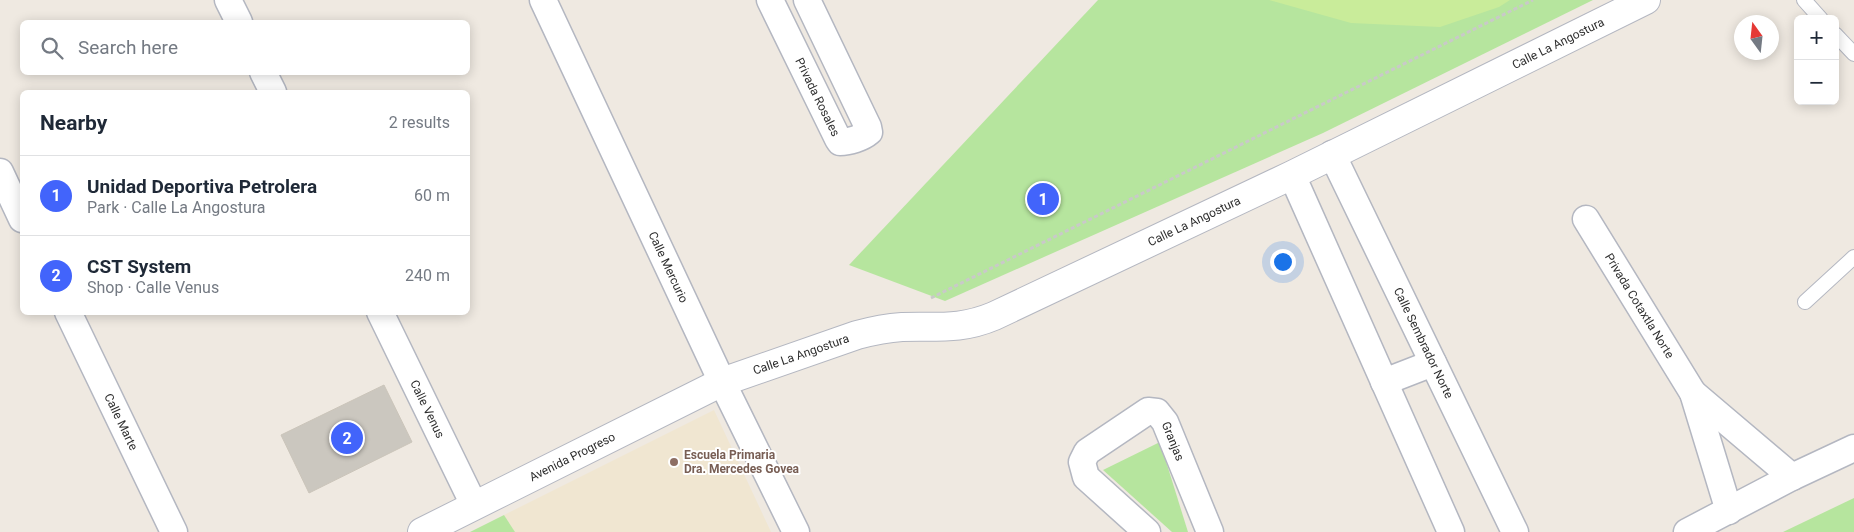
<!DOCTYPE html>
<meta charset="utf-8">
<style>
:root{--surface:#fff;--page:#f2f2f3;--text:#1f2937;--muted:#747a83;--line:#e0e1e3;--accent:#4264fb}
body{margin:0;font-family:Roboto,sans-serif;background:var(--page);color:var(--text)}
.controls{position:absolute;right:15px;top:15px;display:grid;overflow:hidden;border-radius:8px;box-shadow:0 2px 12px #0003}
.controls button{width:45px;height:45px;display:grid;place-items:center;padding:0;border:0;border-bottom:1px solid var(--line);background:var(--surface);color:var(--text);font:25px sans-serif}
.compass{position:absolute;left:1734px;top:15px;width:45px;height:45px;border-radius:50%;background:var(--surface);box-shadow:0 2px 12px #0003;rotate:345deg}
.you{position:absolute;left:1282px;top:261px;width:18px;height:18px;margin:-12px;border:4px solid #fff;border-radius:50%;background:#1a73e8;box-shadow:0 0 0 8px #1a73e833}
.badge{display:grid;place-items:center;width:32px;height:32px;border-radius:50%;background:var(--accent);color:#fff;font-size:16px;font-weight:700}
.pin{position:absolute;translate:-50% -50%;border:2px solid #fff;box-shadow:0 1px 5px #0006}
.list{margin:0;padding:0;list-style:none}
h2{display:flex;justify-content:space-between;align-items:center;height:65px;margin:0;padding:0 20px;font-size:21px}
h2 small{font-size:16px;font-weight:400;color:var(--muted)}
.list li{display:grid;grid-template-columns:32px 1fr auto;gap:15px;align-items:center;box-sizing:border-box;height:80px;padding:0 20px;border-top:1px solid var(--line)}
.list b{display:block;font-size:19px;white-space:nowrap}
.list p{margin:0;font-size:16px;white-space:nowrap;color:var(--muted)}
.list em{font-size:16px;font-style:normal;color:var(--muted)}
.icon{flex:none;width:28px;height:28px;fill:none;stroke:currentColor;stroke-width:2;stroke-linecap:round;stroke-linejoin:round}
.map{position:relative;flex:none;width:1854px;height:532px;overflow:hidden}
.search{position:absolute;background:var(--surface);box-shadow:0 2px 12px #0003;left:20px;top:20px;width:450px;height:55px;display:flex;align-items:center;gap:12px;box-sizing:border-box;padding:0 18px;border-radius:8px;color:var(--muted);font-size:19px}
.panel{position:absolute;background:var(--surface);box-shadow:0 2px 12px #0003;left:20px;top:90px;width:450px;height:225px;border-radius:8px}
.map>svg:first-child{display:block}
</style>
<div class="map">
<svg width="1854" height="532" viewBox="0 0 1854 532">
<rect width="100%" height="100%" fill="#efe9e1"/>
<!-- education -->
<polygon fill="#f0e6d1" points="714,410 771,532 515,532 504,515"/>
<!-- green -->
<g fill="#b6e59e">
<polygon points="1098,0 1593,0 1323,133 945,301 849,265"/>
<polygon points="1160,442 1188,532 1172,532 1103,470"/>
<polygon points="1854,498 1854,532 1783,532"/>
<polygon points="504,515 515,532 470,532"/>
</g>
<!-- pitch -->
<polygon fill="#c9ec9a" points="1269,0 1510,0 1499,7 1440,27 1351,23"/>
<!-- building -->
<polygon fill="#cbc7bf" stroke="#cbc5ba" points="384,385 412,442 309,493 281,435"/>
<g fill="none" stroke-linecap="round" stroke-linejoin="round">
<defs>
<g id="lane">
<polyline points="1804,0 1821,19"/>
<polyline points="1835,34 1854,54"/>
<polyline points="1805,302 1854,257"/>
</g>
<g id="street">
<polyline points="228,0 239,22"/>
<path id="s1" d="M543,0L722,382L796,532"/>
<path id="s2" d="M770,0L838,139L840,142C849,142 862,138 869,132L868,127L807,0"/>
<polyline points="263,72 273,92"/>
<path id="s3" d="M1332,154L1515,532"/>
<polyline points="0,172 22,219"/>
<polyline points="1292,175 1451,532"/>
<path id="s4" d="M1586,219L1693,393L1729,511"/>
<path id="s5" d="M68,312L174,532"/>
<path id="s6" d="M380,312L474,505"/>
<polyline points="1384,382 1433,363"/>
<polyline points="1693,393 1792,477"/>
<path id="s7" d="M1147,532L1086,477L1082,462L1087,452L1148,411L1157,412L1165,422L1210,532"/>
<polyline points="1687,532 1792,477 1854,448"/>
</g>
<g id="secondary">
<path id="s8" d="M422,532L722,382L857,335C872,331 887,328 902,327C937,326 961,330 994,316L1292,175L1646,0"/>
</g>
</defs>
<!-- lane casing -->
<use href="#lane" stroke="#b4b7c1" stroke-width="16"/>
<!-- street casing -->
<use href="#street" stroke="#b4b7c1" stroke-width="29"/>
<!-- secondary casing -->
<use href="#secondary" stroke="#b4b7c1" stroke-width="30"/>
<!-- path -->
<polyline stroke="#c9c9c9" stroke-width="3" stroke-dasharray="4 2.5" stroke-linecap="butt" points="931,298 1533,0"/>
<!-- lane -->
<use href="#lane" stroke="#fff" stroke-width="14"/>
<!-- street -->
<use href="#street" stroke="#fff" stroke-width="26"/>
<!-- secondary -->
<use href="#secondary" stroke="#fff" stroke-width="28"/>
</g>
<!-- markers -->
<circle fill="#8d6e63" stroke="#fff" stroke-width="2" cx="674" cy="462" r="5"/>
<g text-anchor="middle" stroke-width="4" stroke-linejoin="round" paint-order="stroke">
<!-- street labels -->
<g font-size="12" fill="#2e2e2e" stroke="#fff">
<text dy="4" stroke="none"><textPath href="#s8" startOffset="1244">Calle La Angostura</textPath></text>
<text dy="4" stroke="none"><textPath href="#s2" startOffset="108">Privada Rosales</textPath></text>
<text dy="4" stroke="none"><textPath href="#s8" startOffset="839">Calle La Angostura</textPath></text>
<text dy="4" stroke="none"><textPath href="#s1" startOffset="295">Calle Mercurio</textPath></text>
<text dy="4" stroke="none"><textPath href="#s4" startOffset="102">Privada Cotaxtla Norte</textPath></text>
<text dy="4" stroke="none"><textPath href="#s3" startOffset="210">Calle Sembrador Norte</textPath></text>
<text dy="4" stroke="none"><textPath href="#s8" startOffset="419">Calle La Angostura</textPath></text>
<text dy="4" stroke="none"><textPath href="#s6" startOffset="108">Calle Venus</textPath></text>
<text dy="4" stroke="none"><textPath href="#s5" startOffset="122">Calle Marte</textPath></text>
<text dy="4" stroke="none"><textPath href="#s7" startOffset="225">Granjas</textPath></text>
<text dy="4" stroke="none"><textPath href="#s8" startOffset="168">Avenida Progreso</textPath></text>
</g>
<!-- education labels -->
<g font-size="12" font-weight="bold" fill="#785e54" stroke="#fff" text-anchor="start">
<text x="684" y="459">Escuela Primaria<tspan x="684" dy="14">Dra. Mercedes Govea</tspan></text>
</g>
</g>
</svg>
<div class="controls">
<button>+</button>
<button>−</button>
</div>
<svg class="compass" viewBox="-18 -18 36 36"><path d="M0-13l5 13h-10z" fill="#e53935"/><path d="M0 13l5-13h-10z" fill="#747a83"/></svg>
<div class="you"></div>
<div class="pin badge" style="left:1043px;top:199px">1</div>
<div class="pin badge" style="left:347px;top:438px">2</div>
<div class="search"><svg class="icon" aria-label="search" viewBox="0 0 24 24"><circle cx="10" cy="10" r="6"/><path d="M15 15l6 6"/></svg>Search here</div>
<section class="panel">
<h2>Nearby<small>2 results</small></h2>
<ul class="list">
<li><span class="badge">1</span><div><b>Unidad Deportiva Petrolera</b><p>Park · Calle La Angostura</p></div><em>60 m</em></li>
<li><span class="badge">2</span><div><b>CST System</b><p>Shop · Calle Venus</p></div><em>240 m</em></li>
</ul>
</section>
</div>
